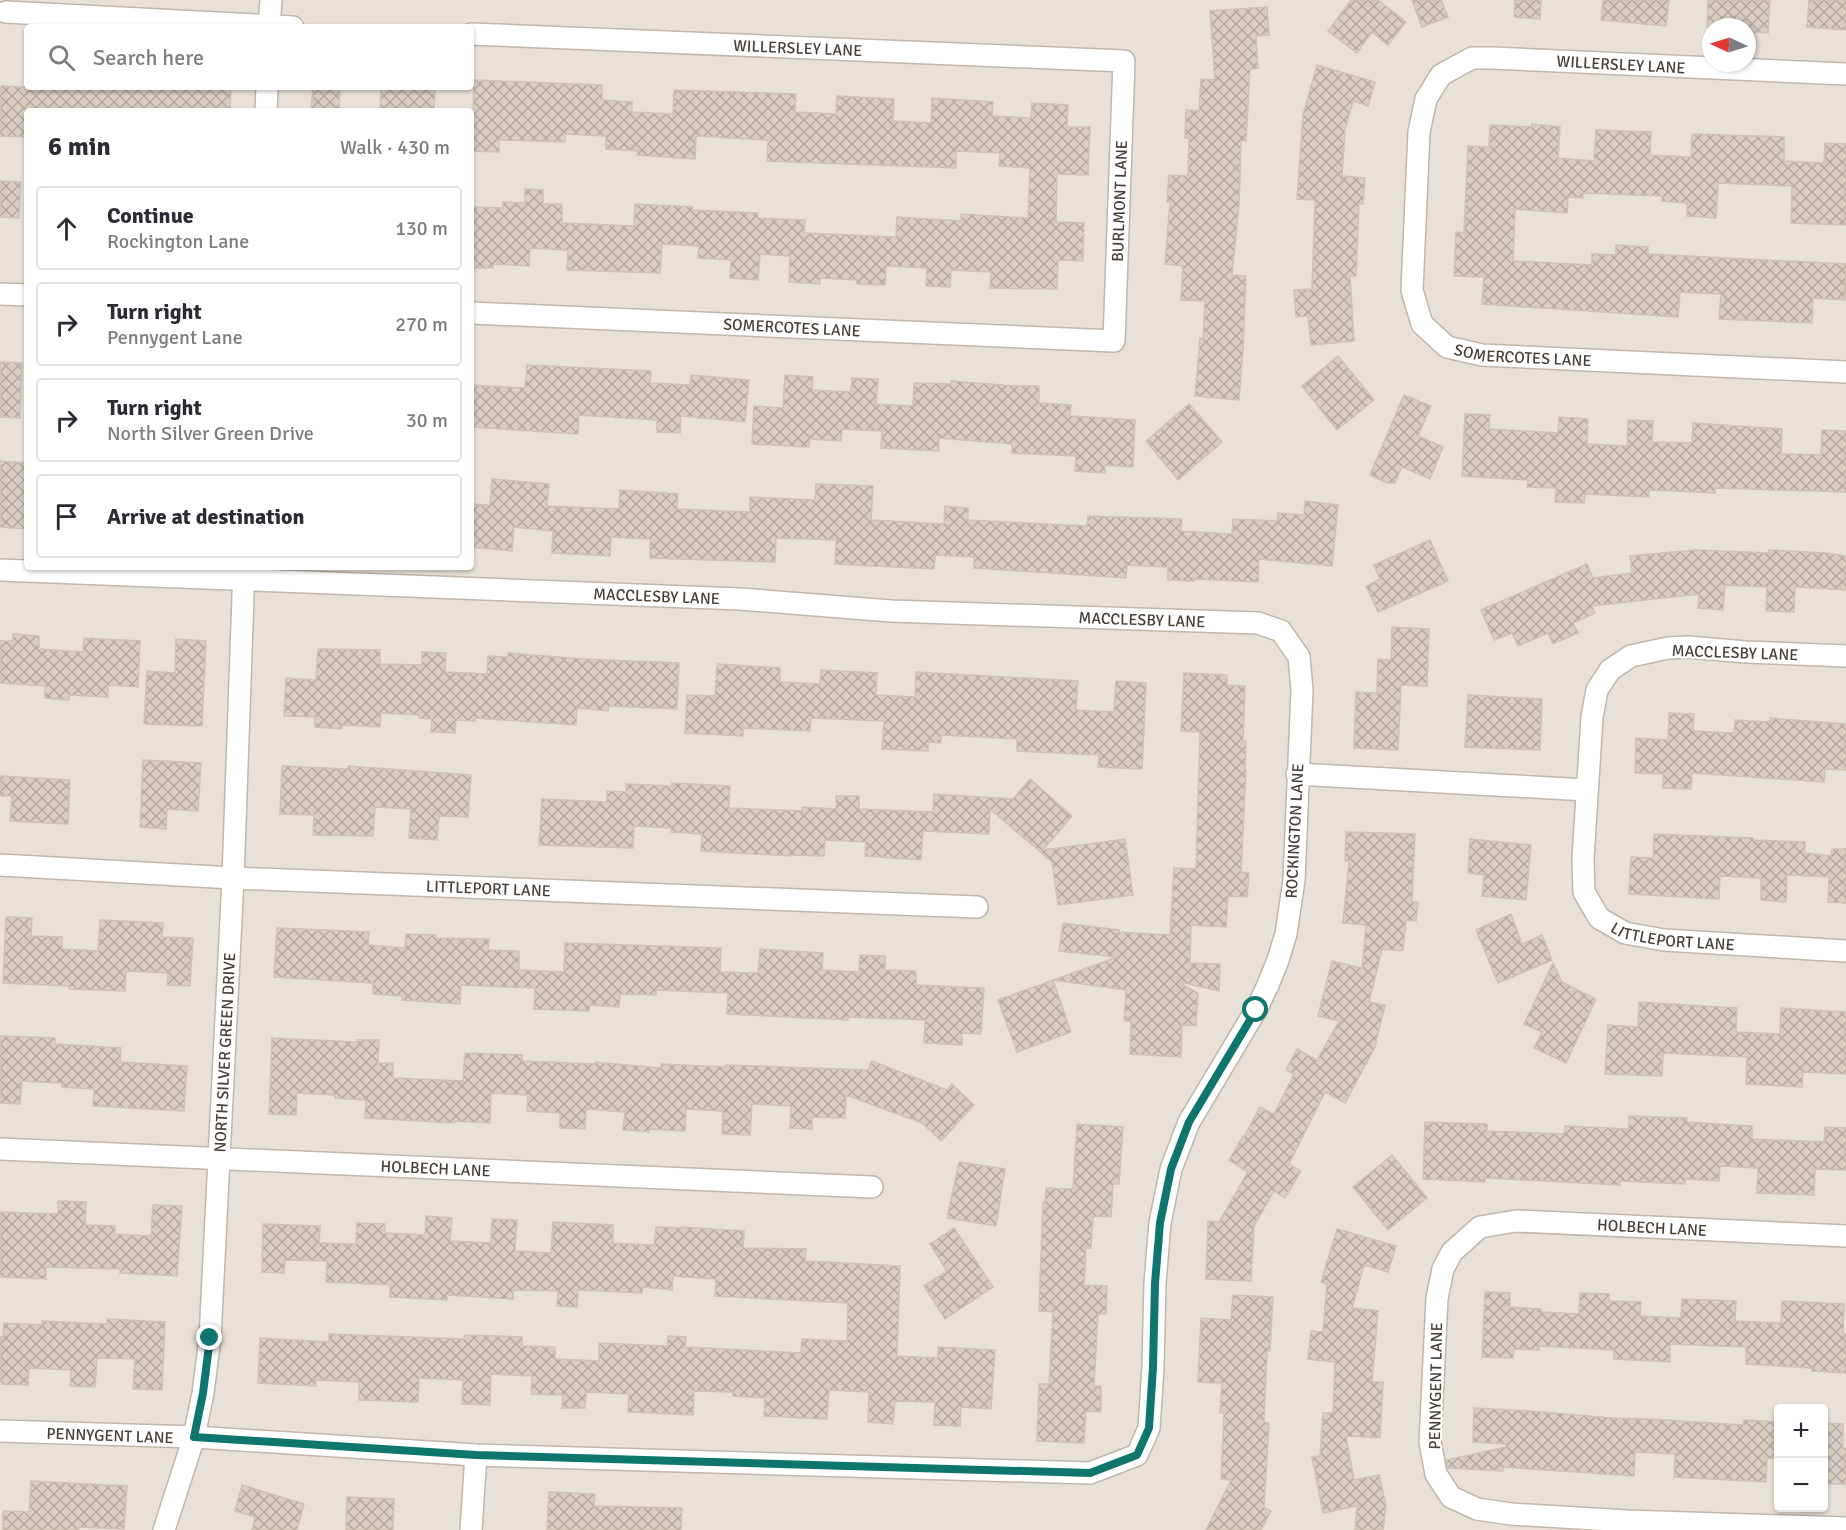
<!DOCTYPE html>
<meta charset="utf-8">
<style>
:root{--surface:#fff;--page:#f7f7f7;--text:#2b2b33;--muted:#7c7c81;--line:#e1e1e2}
body{margin:0;font-family:Signika,sans-serif;background:var(--page);color:var(--text)}
.controls{position:absolute;right:18px;bottom:18px;display:grid;overflow:hidden;border-radius:6px;box-shadow:0 2px 4px #0004}
.controls button{width:54px;height:54px;display:grid;place-items:center;padding:0;border:0;border-bottom:2px solid var(--line);background:var(--surface);color:var(--text);font:30px sans-serif}
.compass{position:absolute;left:1702px;top:18px;width:54px;height:54px;border-radius:50%;background:var(--surface);box-shadow:0 2px 4px #0004;rotate:274deg}
.stop{position:absolute;width:18px;height:18px;margin:-14px;border:4px solid #0f766e;border-radius:50%;background:#fff}
.stop.end{background:#0f766e;border-color:#fff;box-shadow:0 2px 6px #0008}
.list{margin:0;padding:0;list-style:none}
h2{display:flex;justify-content:space-between;align-items:center;height:78px;margin:0;padding:0 24px;font-size:26px}
h2 small{font-size:20px;font-weight:400;color:var(--muted)}
.list li{display:grid;grid-template-columns:39px 1fr auto;gap:18px;align-items:center;box-sizing:border-box;height:84px;margin:0 12px 12px;padding:0 12px;border:2px solid var(--line);border-radius:6px}
.list b{display:block;font-size:22px;white-space:nowrap}
.list p{margin:0;font-size:20px;white-space:nowrap;color:var(--muted)}
.list em{font-size:20px;font-style:normal;color:var(--muted)}
.icon{flex:none;width:33px;height:33px;fill:none;stroke:currentColor;stroke-width:2;stroke-linecap:round;stroke-linejoin:round}
.map{position:relative;flex:none;width:1846px;height:1530px;overflow:hidden}
.search{position:absolute;background:var(--surface);box-shadow:0 2px 4px #0004;left:24px;top:24px;width:450px;height:66px;display:flex;align-items:center;gap:15px;box-sizing:border-box;padding:0 21px;border-radius:6px;color:var(--muted);font-size:22px}
.panel{position:absolute;background:var(--surface);box-shadow:0 2px 4px #0004;left:24px;top:108px;width:450px;height:462px;border-radius:6px}
.map>svg:first-child{display:block}
</style>
<div class="map">
<svg width="1846" height="1530" viewBox="0 0 1846 1530">
<defs>
<pattern id="building-cross-hatch" width="8" height="8" patternUnits="userSpaceOnUse" patternTransform="scale(1.5)"><rect width="8" height="8" fill="#d9cdc2"/><path d="M0 0l8 8M0 8l8-8" fill="none" stroke="#b2a89f"/></pattern>
</defs>
<rect width="100%" height="100%" fill="#f4f0ea"/>
<!-- residential -->
<path fill="#e8e1d8" fill-rule="evenodd" d="M0,0H1846V1530H0ZM27,27H471V87H27ZM1711,27H1747V63H1711ZM27,111H471V567H27ZM1778,1408H1824V1508H1778Z"/>
<!-- building -->
<g fill="url(#building-cross-hatch)" stroke="#d1c1b3" stroke-width="1.5">
<polygon points="1351,0 1378,0 1406,22 1388,45 1372,32 1357,53 1328,31"/>
<polygon points="1412,0 1441,0 1448,17 1422,27"/>
<polygon points="1515,0 1541,0 1540,19 1514,17"/>
<polygon points="1603,0 1669,0 1666,26 1601,20"/>
<polygon points="1708,0 1770,0 1768,33 1747,32 1747,27 1707,27"/>
<polygon points="1809,0 1846,0 1846,30 1807,27"/>
<polygon points="1267,7 1269,35 1256,36 1258,68 1250,69 1246,141 1241,141 1239,205 1232,275 1246,276 1243,350 1239,400 1195,396 1200,338 1203,339 1205,301 1181,300 1183,266 1165,264 1170,202 1167,202 1169,175 1188,176 1189,138 1185,138 1186,110 1199,111 1201,79 1215,80 1210,11"/>
<polygon points="1317,65 1375,82 1368,106 1353,101 1345,130 1342,176 1365,178 1363,204 1359,203 1356,276 1350,276 1354,341 1311,345 1308,316 1296,317 1294,290 1312,289 1315,200 1297,199 1303,115"/>
<polygon points="474,80 602,85 602,100 632,102 632,112 673,114 674,90 796,94 795,112 836,114 837,96 894,99 893,121 931,123 932,98 993,102 992,116 1031,118 1032,103 1068,105 1067,127 1090,127 1088,175 1057,174 1056,222 1084,223 1083,261 1058,260 1057,289 990,288 991,272 951,270 950,287 926,286 927,268 886,266 885,285 857,284 857,280 820,278 820,284 789,282 790,256 760,254 758,280 730,278 731,260 698,258 699,246 662,244 660,273 567,270 568,250 530,248 529,266 494,264 493,268 471,268 471,207 503,208 503,202 525,203 525,189 543,190 543,204 562,204 562,223 634,226 635,204 693,207 692,210 758,213 758,218 805,220 804,233 896,237 897,217 961,221 961,214 1028,218 1030,168 999,166 1000,153 956,151 956,168 767,161 768,140 696,136 695,159 637,155 638,151 606,149 606,136 565,134 565,142 499,140 499,152 471,151 471,111 473,111"/>
<polygon points="2,86 43,88 231,87 230,111 27,111 27,137 0,136 0,87"/>
<polygon points="313,87 340,87 339,111 311,111"/>
<polygon points="381,87 435,87 434,111 380,111"/>
<polygon points="1532,124 1560,127 1558,158 1594,161 1596,130 1651,132 1650,155 1691,157 1692,134 1784,137 1784,161 1824,163 1825,143 1846,144 1846,225 1791,223 1792,186 1718,183 1716,218 1687,216 1687,203 1662,201 1662,196 1583,193 1583,198 1568,197 1567,213 1515,209 1513,261 1592,265 1592,254 1616,255 1616,245 1648,247 1648,254 1846,264 1845,300 1813,298 1812,323 1719,319 1721,294 1680,292 1678,317 1482,304 1484,277 1454,276 1456,232 1464,233 1468,146 1489,147 1490,125 1532,127"/>
<polygon points="0,181 21,182 19,218 0,217"/>
<polygon points="1338,356 1374,400 1337,430 1302,386"/>
<polygon points="0,362 22,363 20,418 0,417"/>
<polygon points="527,365 651,371 650,383 690,385 691,375 749,380 745,422 681,416 680,433 657,432 657,420 579,415 578,434 471,427 471,385 525,388"/>
<polygon points="785,375 813,377 812,390 851,392 852,378 878,379 876,404 913,406 914,383 951,384 951,381 1015,386 1039,386 1039,403 1071,405 1070,416 1135,420 1133,467 1105,465 1105,473 1075,471 1076,456 1012,453 1012,444 939,438 939,451 881,448 882,431 842,429 841,441 810,439 809,447 752,444 754,406 783,408"/>
<polygon points="1404,395 1431,406 1418,436 1443,447 1430,479 1402,467 1395,483 1387,483 1370,475"/>
<polygon points="1189,404 1222,442 1178,480 1146,441"/>
<polygon points="1465,414 1490,415 1489,429 1558,433 1559,417 1588,419 1587,444 1627,446 1628,420 1653,421 1652,442 1692,443 1693,423 1782,429 1781,454 1821,455 1822,430 1846,431 1846,492 1715,488 1715,493 1649,490 1649,497 1585,494 1584,503 1555,502 1556,488 1527,487 1528,480 1462,476"/>
<polygon points="0,461 27,463 27,529 0,527"/>
<polygon points="492,479 549,484 547,506 619,509 620,490 678,494 677,509 750,512 750,497 815,500 816,484 873,486 871,520 944,524 945,506 968,508 968,520 1087,526 1088,516 1182,519 1181,531 1232,534 1233,519 1277,521 1278,513 1304,515 1305,501 1338,505 1332,566 1259,559 1258,582 1194,579 1194,581 1168,580 1168,567 1127,565 1126,578 974,568 974,557 935,555 934,569 835,564 836,540 776,538 775,562 650,558 650,539 611,537 610,556 552,553 553,531 514,527 512,551 471,547 471,504 490,505"/>
<polygon points="1430,540 1448,581 1378,612 1366,586 1380,579 1374,565"/>
<polygon points="1696,550 1769,553 1769,550 1826,553 1846,556 1846,590 1795,587 1794,612 1766,611 1767,587 1725,585 1723,610 1698,608 1699,594 1592,606 1595,613 1573,623 1578,633 1553,644 1548,633 1518,646 1512,633 1494,640 1481,610 1587,564 1593,578 1632,573 1630,556"/>
<polygon points="1392,627 1429,629 1427,686 1401,685 1398,750 1354,748 1356,692 1377,693 1378,659 1391,660"/>
<polygon points="13,634 39,636 39,649 83,652 84,638 140,641 138,687 108,685 108,697 69,695 69,700 45,698 45,686 0,683 0,641 13,641"/>
<polygon points="176,639 206,641 202,726 144,724 147,671 175,673"/>
<polygon points="318,649 380,650 380,664 422,665 422,652 446,653 445,672 487,674 488,656 508,657 508,653 583,659 679,663 677,709 609,706 608,711 577,708 576,725 475,718 475,721 456,720 455,733 431,732 432,719 419,718 419,715 381,713 380,727 342,725 342,729 315,727 315,717 284,716 286,678 316,680"/>
<polygon points="717,664 780,668 780,682 820,684 821,670 877,673 876,695 915,697 916,672 1078,681 1076,710 1114,712 1116,681 1146,683 1142,769 1098,767 1099,755 1017,751 1017,739 941,735 941,743 928,742 928,751 882,749 884,721 811,718 810,731 743,728 743,736 685,733 687,695 715,696"/>
<polygon points="1184,673 1227,675 1227,685 1245,686 1243,741 1246,741 1245,769 1246,770 1241,872 1249,873 1247,897 1228,896 1226,927 1191,925 1190,963 1220,964 1219,991 1184,983 1183,985 1198,993 1196,1026 1182,1025 1181,1057 1130,1054 1131,1021 1124,1021 1126,990 1053,980 1071,1032 1017,1052 998,1000 1117,957 1059,951 1063,923 1119,930 1119,932 1170,935 1174,868 1196,869 1200,732 1181,731"/>
<polygon points="1468,695 1542,699 1540,750 1465,747"/>
<polygon points="1669,713 1694,714 1693,731 1734,733 1735,720 1770,722 1770,718 1846,724 1846,770 1825,769 1824,782 1692,773 1691,789 1663,788 1663,774 1635,773 1636,738 1668,740"/>
<polygon points="143,760 201,763 198,811 167,809 166,829 140,827"/>
<polygon points="282,766 348,769 348,766 471,775 468,817 439,816 437,840 409,838 411,809 375,807 373,836 313,835 314,815 280,814"/>
<polygon points="0,776 70,780 68,824 10,821 12,796 0,796"/>
<polygon points="1030,779 1072,816 1043,850 1125,839 1133,895 1058,905 1052,862 990,809 989,834 923,831 921,860 865,856 866,842 825,840 824,856 792,855 792,856 701,851 702,834 671,832 671,828 634,826 633,848 539,845 542,799 607,802 607,791 626,792 626,784 672,786 672,783 730,786 729,808 802,811 802,807 836,809 836,796 859,796 859,809 933,812 934,794 1013,799"/>
<polygon points="1346,832 1415,834 1412,902 1418,902 1416,921 1406,920 1403,951 1382,949 1369,1002 1385,1005 1375,1047 1345,1103 1325,1092 1289,1164 1301,1171 1285,1198 1274,1191 1254,1226 1251,1281 1206,1279 1208,1221 1219,1222 1248,1172 1229,1160 1243,1136 1244,1137 1260,1107 1274,1114 1294,1074 1286,1070 1297,1049 1317,1060 1339,1021 1318,1016 1332,961 1362,968 1366,925 1343,923 1349,861 1345,861"/>
<polygon points="1654,834 1753,838 1753,840 1805,842 1805,853 1831,856 1832,849 1846,849 1846,903 1828,902 1829,877 1787,875 1786,902 1761,900 1761,878 1720,876 1719,899 1629,894 1631,857 1653,858"/>
<polygon points="1470,839 1531,845 1526,900 1482,896 1484,875 1468,873"/>
<polygon points="1511,914 1522,944 1542,935 1552,960 1498,983 1476,930"/>
<polygon points="6,917 32,918 31,936 62,937 62,949 98,951 100,920 163,923 162,937 193,938 190,986 167,985 168,973 126,971 125,991 69,989 69,986 3,983"/>
<polygon points="277,928 369,932 368,945 405,948 406,934 436,935 436,938 489,939 488,950 519,951 519,970 564,972 565,943 721,948 720,972 758,973 760,949 823,953 822,970 859,972 860,955 885,956 885,970 916,971 916,985 984,988 981,1034 962,1033 962,1045 924,1043 925,1020 848,1017 848,1020 727,1014 728,993 656,990 656,995 620,994 619,1007 590,1005 589,1011 534,1009 535,988 461,985 460,1004 402,1000 402,996 373,994 373,983 274,977"/>
<polygon points="1553,963 1562,982 1596,999 1566,1063 1534,1048 1542,1032 1524,1024"/>
<polygon points="1639,1002 1737,1008 1736,1032 1780,1034 1781,1008 1846,1012 1846,1074 1803,1072 1802,1087 1746,1084 1747,1057 1663,1053 1662,1076 1605,1074 1608,1025 1638,1027"/>
<polygon points="0,1036 55,1038 55,1044 121,1048 120,1062 187,1066 184,1111 93,1106 94,1089 62,1087 62,1083 22,1081 20,1104 0,1103"/>
<polygon points="272,1038 357,1042 357,1040 379,1040 378,1063 393,1063 393,1078 463,1081 465,1053 522,1055 522,1061 595,1064 595,1062 661,1068 661,1064 726,1067 726,1065 868,1070 872,1061 947,1090 952,1084 974,1105 941,1141 922,1123 846,1095 845,1118 812,1117 812,1129 790,1128 791,1106 752,1104 750,1135 722,1134 723,1111 686,1109 685,1131 649,1129 649,1132 623,1130 625,1112 586,1109 585,1129 560,1128 560,1113 527,1111 528,1095 491,1093 490,1123 455,1121 455,1123 365,1118 366,1100 335,1098 335,1095 297,1093 296,1115 269,1114"/>
<polygon points="1629,1116 1687,1118 1687,1122 1752,1126 1752,1139 1824,1142 1825,1127 1846,1128 1846,1170 1815,1169 1814,1195 1757,1193 1758,1168 1720,1166 1719,1181 1685,1179 1685,1184 1620,1181 1620,1185 1485,1178 1485,1182 1423,1179 1425,1122 1487,1124 1487,1131 1564,1134 1565,1126 1629,1129"/>
<polygon points="1077,1124 1123,1127 1119,1184 1113,1184 1111,1217 1093,1216 1091,1248 1086,1248 1084,1285 1107,1286 1106,1314 1098,1314 1094,1386 1101,1386 1101,1412 1086,1411 1084,1443 1037,1441 1039,1384 1049,1384 1053,1312 1039,1311 1043,1202 1045,1202 1046,1188 1073,1189"/>
<polygon points="1392,1155 1427,1198 1388,1230 1353,1187"/>
<polygon points="959,1162 1005,1169 996,1226 947,1218"/>
<polygon points="58,1201 86,1202 85,1225 115,1226 115,1234 151,1236 153,1205 182,1206 177,1276 120,1273 120,1269 46,1267 46,1279 0,1277 0,1212 58,1214"/>
<polygon points="426,1216 452,1218 450,1241 491,1243 492,1219 517,1220 515,1251 551,1253 553,1222 613,1225 613,1243 654,1245 656,1227 681,1228 681,1227 744,1231 743,1248 806,1249 805,1261 900,1266 897,1356 938,1358 938,1347 995,1350 991,1409 961,1407 960,1426 934,1425 935,1402 895,1401 893,1424 868,1422 869,1392 829,1390 827,1419 764,1416 765,1398 733,1396 733,1392 694,1391 693,1415 628,1412 629,1394 586,1392 585,1408 562,1408 563,1395 531,1394 532,1376 491,1374 490,1405 462,1404 463,1380 419,1378 418,1402 359,1400 359,1382 316,1380 316,1386 258,1383 260,1338 329,1342 329,1334 464,1339 465,1335 522,1337 522,1346 555,1347 555,1359 599,1361 599,1343 667,1346 668,1336 686,1337 685,1347 801,1353 802,1339 847,1341 848,1303 715,1296 716,1279 673,1276 672,1290 643,1287 642,1293 578,1290 577,1307 557,1306 558,1291 513,1290 513,1299 447,1295 447,1300 390,1297 390,1285 326,1282 327,1261 285,1260 284,1273 262,1272 263,1224 320,1226 319,1243 356,1244 357,1223 385,1224 385,1233 425,1235"/>
<polygon points="954,1228 993,1287 945,1319 924,1286 947,1271 930,1244"/>
<polygon points="1337,1229 1396,1246 1388,1272 1364,1265 1352,1308 1378,1311 1372,1382 1383,1382 1380,1438 1346,1436 1354,1480 1379,1475 1386,1505 1383,1530 1355,1530 1357,1506 1323,1513 1312,1457 1320,1456 1323,1413 1333,1413 1335,1362 1308,1359 1311,1331 1323,1332 1327,1284 1321,1282"/>
<polygon points="1485,1292 1510,1293 1510,1307 1541,1309 1541,1312 1579,1314 1580,1293 1609,1294 1609,1301 1641,1302 1640,1316 1681,1318 1682,1299 1736,1301 1735,1321 1781,1323 1782,1301 1844,1304 1843,1333 1846,1334 1846,1373 1812,1371 1812,1368 1746,1364 1746,1347 1670,1344 1670,1362 1614,1359 1614,1350 1539,1346 1539,1350 1514,1349 1513,1358 1482,1357"/>
<polygon points="1233,1295 1273,1297 1270,1351 1267,1351 1264,1422 1269,1423 1264,1508 1271,1511 1261,1530 1206,1530 1231,1480 1221,1479 1224,1413 1220,1413 1222,1383 1198,1382 1201,1318 1231,1320"/>
<polygon points="107,1319 165,1322 162,1390 133,1389 135,1359 97,1358 95,1387 70,1386 71,1370 29,1368 28,1385 2,1384 2,1382 0,1382 0,1337 3,1337 4,1323 42,1325 42,1321 107,1324"/>
<polygon points="1474,1408 1530,1411 1611,1418 1649,1419 1743,1425 1744,1420 1779,1422 1779,1459 1767,1458 1766,1482 1674,1477 1675,1454 1635,1452 1634,1476 1503,1467 1503,1471 1448,1468 1446,1460 1506,1447 1506,1444 1473,1442"/>
<polygon points="1824,1423 1843,1424 1843,1448 1846,1448 1846,1484 1824,1484"/>
<polygon points="31,1481 127,1486 124,1529 79,1527 79,1530 3,1530 3,1511 29,1512"/>
<polygon points="242,1485 304,1504 297,1530 252,1530 255,1517 235,1511"/>
<polygon points="549,1492 595,1494 594,1506 682,1508 681,1530 547,1530"/>
<polygon points="347,1497 394,1499 393,1530 346,1530"/>
</g>
<g fill="none" stroke-linecap="round" stroke-linejoin="round">
<defs>
<g id="minor">
<polyline points="6,12 293,27"/>
<polyline points="269,27 271,0"/>
<path id="s1" d="M471,34L1124,61L1114,341L471,313"/>
<path id="s2" d="M1846,74L1493,58H1472L1441,75L1426,99L1419,132L1412,290L1422,324L1447,347L1482,355L1846,372"/>
<polyline points="266,111 267,87"/>
<polyline points="0,294 27,295"/>
<path id="s3" d="M0,570L740,599L891,611L1258,623L1281,631L1299,657L1302,690L1294,880L1286,934L1278,960L1268,985L1256,1010L1189,1122L1171,1169L1160,1223L1155,1283L1153,1367L1149,1428L1137,1455L1090,1473L476,1455L194,1437L0,1431"/>
<path id="s4" d="M1846,656L1746,652L1688,647L1668,648L1631,656L1610,670L1597,690L1592,717L1583,859L1584,892L1599,918L1625,933L1664,940L1846,951"/>
<polyline points="1297,774 1587,790"/>
<path id="s5" d="M0,865L233,878L977,907"/>
<path id="s6" d="M0,1149L872,1187"/>
<polyline points="1846,1236 1516,1221 1480,1227 1452,1252 1443,1269 1437,1298 1430,1442 1436,1474 1451,1497 1477,1509 1511,1514 1627,1521 1846,1528"/>
<path id="s7" d="M164,1530L194,1437L203,1393L210,1338L233,878L244,568"/>
<polyline points="471,1530 476,1455"/>
</g>
</defs>
<!-- minor casing -->
<use href="#minor" stroke="#c0b6ac" stroke-width="24"/>
<!-- minor -->
<use href="#minor" stroke="#fff" stroke-width="21"/>
</g>
<g fill="none" stroke-linecap="round" stroke-linejoin="round">
<!-- route -->
<polyline stroke="#0f766e" stroke-width="8" points="210,1338 203,1393 194,1437 476,1455 1090,1473 1137,1455 1149,1428 1153,1367 1155,1283 1160,1223 1171,1169 1189,1122 1256,1010"/>
</g>
<g text-anchor="middle" stroke-width="4.5" stroke-linejoin="round" paint-order="stroke">
<!-- street labels -->
<g font-size="16" fill="#484038" stroke="#fff">
<text dy="6" stroke="none"><textPath href="#s1" startOffset="327">WILLERSLEY LANE</textPath></text>
<text transform="translate(1621 64) rotate(3)" y="6">WILLERSLEY LANE</text>
<text transform="translate(1119 201) rotate(-88)" y="6">BURLMONT LANE</text>
<text transform="translate(792 327) rotate(3)" y="6">SOMERCOTES LANE</text>
<text dy="6" stroke="none"><textPath href="#s2" startOffset="776">SOMERCOTES LANE</textPath></text>
<text dy="6" stroke="none"><textPath href="#s3" startOffset="657">MACCLESBY LANE</textPath></text>
<text dy="6" stroke="none"><textPath href="#s3" startOffset="1143">MACCLESBY LANE</textPath></text>
<text transform="translate(1735 652) rotate(2)" y="6">MACCLESBY LANE</text>
<text transform="translate(1294 831) rotate(-87)" y="6">ROCKINGTON LANE</text>
<text dy="6" stroke="none"><textPath href="#s5" startOffset="489">LITTLEPORT LANE</textPath></text>
<text dy="6" stroke="none"><textPath href="#s4" startOffset="576">LITTLEPORT LANE</textPath></text>
<text dy="6" stroke="none"><textPath href="#s7" startOffset="484">NORTH SILVER GREEN DRIVE</textPath></text>
<text dy="6" stroke="none"><textPath href="#s6" startOffset="436">HOLBECH LANE</textPath></text>
<text transform="translate(1652 1227) rotate(3)" y="6">HOLBECH LANE</text>
<text transform="translate(1435 1386) rotate(-89)" y="6">PENNYGENT LANE</text>
<text transform="translate(110 1435) rotate(2)" y="6">PENNYGENT LANE</text>
</g>
</g>
</svg>
<div class="controls">
<button>+</button>
<button>−</button>
</div>
<svg class="compass" viewBox="-18 -18 36 36"><path d="M0-13l5 13h-10z" fill="#e53935"/><path d="M0 13l5-13h-10z" fill="#7c7c81"/></svg>
<div class="stop" style="left:1256px;top:1010px"></div>
<div class="stop end" style="left:210px;top:1338px"></div>
<div class="search"><svg class="icon" aria-label="search" viewBox="0 0 24 24"><circle cx="10" cy="10" r="6"/><path d="M15 15l6 6"/></svg>Search here</div>
<section class="panel">
<h2>6 min<small>Walk · 430 m</small></h2>
<ul class="list">
<li><svg class="icon" aria-label="ahead" viewBox="0 0 24 24"><path d="M12 20V5M6 11l6-6 6 6"/></svg><div><b>Continue</b><p>Rockington Lane</p></div><em>130 m</em></li>
<li><svg class="icon" aria-label="right" viewBox="0 0 24 24"><path d="M7 20v-9h11M14 6l5 5-5 5"/></svg><div><b>Turn right</b><p>Pennygent Lane</p></div><em>270 m</em></li>
<li><svg class="icon" aria-label="right" viewBox="0 0 24 24"><path d="M7 20v-9h11M14 6l5 5-5 5"/></svg><div><b>Turn right</b><p>North Silver Green Drive</p></div><em>30 m</em></li>
<li><svg class="icon" aria-label="arrive" viewBox="0 0 24 24"><path d="M6 21V4h12l-3 4 3 4H6"/></svg><div><b>Arrive at destination</b></div></li>
</ul>
</section>
</div>
